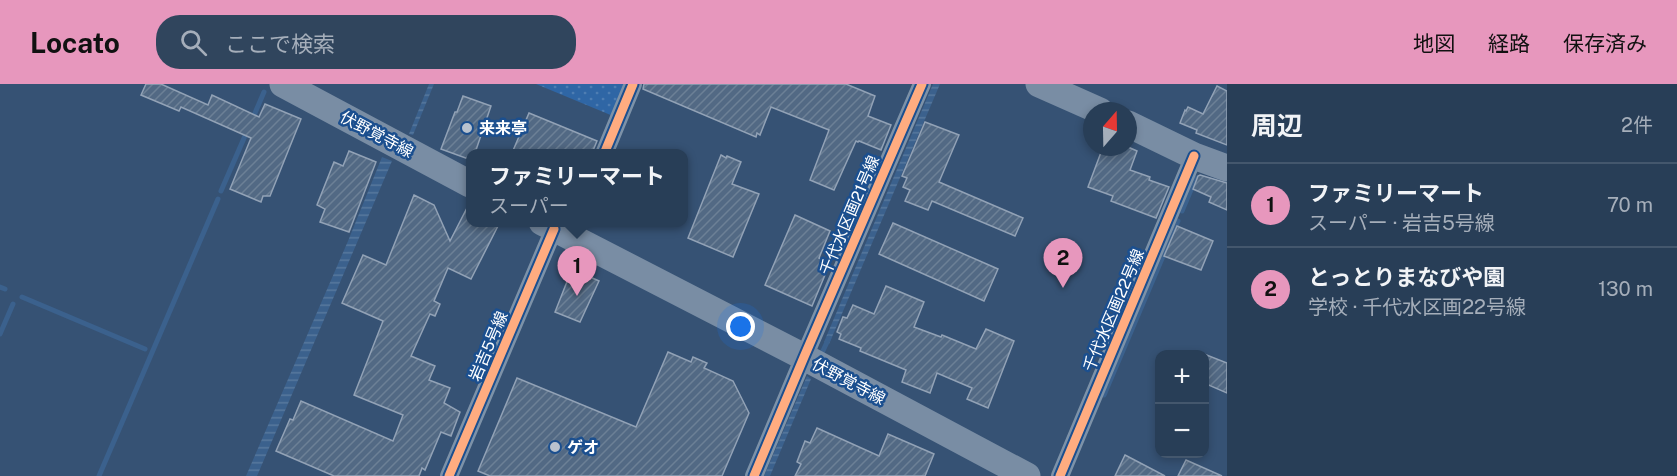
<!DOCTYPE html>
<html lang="ja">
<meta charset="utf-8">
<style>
:root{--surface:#283e57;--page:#30455d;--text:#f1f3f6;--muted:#a5aeba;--line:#44576d;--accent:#e797bd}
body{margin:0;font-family:"Public Sans","Noto Sans JP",sans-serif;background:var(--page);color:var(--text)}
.controls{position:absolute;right:18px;bottom:18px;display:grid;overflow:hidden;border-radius:12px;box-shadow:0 3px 9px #0003}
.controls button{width:54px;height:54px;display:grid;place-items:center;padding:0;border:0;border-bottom:2px solid var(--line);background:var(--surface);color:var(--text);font:30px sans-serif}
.compass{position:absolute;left:1083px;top:18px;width:54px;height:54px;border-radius:50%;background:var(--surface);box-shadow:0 3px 9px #0003;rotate:20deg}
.you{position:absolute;left:741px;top:243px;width:21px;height:21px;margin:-15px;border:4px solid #fff;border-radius:50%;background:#1a73e8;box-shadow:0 0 0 9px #1a73e833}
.badge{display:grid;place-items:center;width:39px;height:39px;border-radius:50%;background:var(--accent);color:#111;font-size:20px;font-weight:700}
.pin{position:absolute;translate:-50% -50px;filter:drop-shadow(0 2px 3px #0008)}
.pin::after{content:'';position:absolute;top:32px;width:21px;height:18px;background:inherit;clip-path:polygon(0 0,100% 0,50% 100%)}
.popup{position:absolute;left:466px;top:65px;width:222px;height:78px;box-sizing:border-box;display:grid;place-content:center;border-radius:12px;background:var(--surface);filter:drop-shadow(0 2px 4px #0005);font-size:20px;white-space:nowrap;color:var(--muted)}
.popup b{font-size:22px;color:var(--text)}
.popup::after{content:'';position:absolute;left:50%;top:100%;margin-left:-12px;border:12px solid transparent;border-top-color:var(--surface)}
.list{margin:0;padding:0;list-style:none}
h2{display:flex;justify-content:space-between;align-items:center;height:78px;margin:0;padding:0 24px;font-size:26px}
h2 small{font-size:20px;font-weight:400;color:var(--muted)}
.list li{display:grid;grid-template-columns:39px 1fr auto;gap:18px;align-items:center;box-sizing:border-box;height:84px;padding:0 24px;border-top:2px solid var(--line)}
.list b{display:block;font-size:22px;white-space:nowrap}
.list p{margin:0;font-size:20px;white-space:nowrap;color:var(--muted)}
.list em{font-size:20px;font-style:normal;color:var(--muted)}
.icon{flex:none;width:33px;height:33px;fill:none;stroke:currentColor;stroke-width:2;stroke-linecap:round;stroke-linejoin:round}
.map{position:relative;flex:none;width:1227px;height:392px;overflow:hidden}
header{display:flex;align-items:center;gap:36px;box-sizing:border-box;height:84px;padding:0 30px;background:var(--accent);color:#111}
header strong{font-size:28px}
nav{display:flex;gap:33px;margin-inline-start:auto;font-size:21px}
.search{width:420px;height:54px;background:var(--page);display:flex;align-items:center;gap:15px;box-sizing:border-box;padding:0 21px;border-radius:24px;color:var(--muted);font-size:22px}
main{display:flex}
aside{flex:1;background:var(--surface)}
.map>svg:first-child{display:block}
</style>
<header>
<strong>Locato</strong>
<div class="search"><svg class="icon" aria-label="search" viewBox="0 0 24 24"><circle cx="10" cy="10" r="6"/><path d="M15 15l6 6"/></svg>ここで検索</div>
<nav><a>地図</a><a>経路</a><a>保存済み</a></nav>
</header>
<main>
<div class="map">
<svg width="1227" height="392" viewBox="0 0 1227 392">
<defs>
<pattern id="grass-dots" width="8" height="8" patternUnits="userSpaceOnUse" patternTransform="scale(1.5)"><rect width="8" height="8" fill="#2f66a5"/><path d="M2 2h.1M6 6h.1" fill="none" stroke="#4e7db2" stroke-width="1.8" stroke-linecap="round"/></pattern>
<pattern id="water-rules" width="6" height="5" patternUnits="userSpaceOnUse" patternTransform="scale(1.5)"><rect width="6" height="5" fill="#3b618d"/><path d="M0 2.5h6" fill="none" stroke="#58799e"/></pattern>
<pattern id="building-hatch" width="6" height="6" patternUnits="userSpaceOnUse" patternTransform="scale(1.5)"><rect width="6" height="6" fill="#526984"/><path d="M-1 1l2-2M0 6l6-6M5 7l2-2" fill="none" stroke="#6c8096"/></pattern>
</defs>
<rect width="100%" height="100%" fill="#365274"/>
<!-- grass -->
<polygon fill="url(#grass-dots)" points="536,0 627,0 613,32"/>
<!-- water -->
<g fill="url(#water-rules)">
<polygon points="429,0 434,0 413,51 409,50"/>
<polygon points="933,0 940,0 829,260 824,258"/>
<polygon points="382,73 392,77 257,392 246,392 348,157"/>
<polygon points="807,292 811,295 770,392 764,392"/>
</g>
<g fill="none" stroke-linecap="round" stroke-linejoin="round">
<!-- stream -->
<g stroke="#3b618d" stroke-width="5">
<polyline points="252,36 264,8"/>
<polyline points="221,107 248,45"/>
<polyline points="1182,127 1196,94"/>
<polyline points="0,203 5,205"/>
<polyline points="22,213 145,265"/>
<polyline points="0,250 13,220"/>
<polyline points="820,273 829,254"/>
<polyline points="1104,311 1178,137"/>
<polyline points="99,392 218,115"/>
</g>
</g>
<!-- building -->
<g fill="url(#building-hatch)" stroke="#92a2b6" stroke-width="1.5">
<polygon points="146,0 161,0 208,21 212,11 259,33 265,20 301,35 270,112 263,112 261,118 230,105 251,54 181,23 179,27 141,11"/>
<polygon points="644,0 846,0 875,12 868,32 891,41 881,66 859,57 858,58 856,57 834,106 810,96 829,46 771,23 760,51 757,49 756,53 643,5"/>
<polygon points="1217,2 1227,7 1227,61 1196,49 1197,46 1180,39 1185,26 1186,27 1188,23 1203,30"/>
<polygon points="463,12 491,22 475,69 471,69 471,76 441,65 455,28 457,28"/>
<polygon points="529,29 597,57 592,69 512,69"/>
<polygon points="925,38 959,51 939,98 1023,134 1015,152 932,117 928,126 905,117 910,106 903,103 907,94 902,92"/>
<polygon points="1103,63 1128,63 1137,67 1130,86 1150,93 1149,96 1169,103 1156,134 1111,117 1113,112 1088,103"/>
<polygon points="349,67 376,78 349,148 320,138 325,125 317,121 334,78 343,82"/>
<polygon points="721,71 726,74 727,72 741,78 732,100 759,110 733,173 688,154"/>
<polygon points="1200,91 1227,99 1227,126 1209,118 1211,113 1193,105 1198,92"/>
<polygon points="414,111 434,121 450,157 471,116 471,138 500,138 471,195 448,184 434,217 440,220 435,232 430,230 411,272 435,282 429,296 450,304 444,319 460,328 451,352 441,348 425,386 422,384 419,392 334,392 276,367 290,335 293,336 301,317 393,357 403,331 354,311 383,237 342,219 363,171 386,181"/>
<polygon points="795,131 830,147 819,174 830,179 812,222 765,201"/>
<polygon points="893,139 998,185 984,217 879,170"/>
<polygon points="1177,142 1213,157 1201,186 1164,172"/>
<polygon points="572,185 599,197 580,238 555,228"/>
<polygon points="886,202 924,218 914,243 941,253 942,251 976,265 986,245 1014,257 988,324 967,315 972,304 937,289 930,309 902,298 906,286 860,267 861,264 839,255 841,250 837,248 843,233 847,234 853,221 874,230"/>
<polygon points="668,268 691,278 693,273 707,279 704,284 733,297 749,329 722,392 490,392 478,387 517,294 636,343"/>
<polygon points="1204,270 1227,279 1227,309 1204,299"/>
<polygon points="817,344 879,372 888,350 934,370 925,392 795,392 801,380 797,378 805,357 810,359"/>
<polygon points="1125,371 1165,392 1115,392"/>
<polygon points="1186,376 1222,392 1178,392"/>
</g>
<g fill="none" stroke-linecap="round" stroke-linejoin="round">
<!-- street -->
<g stroke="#7d92a8" stroke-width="18">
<polyline points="604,70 633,0"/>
<polyline points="449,392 554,145"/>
<polyline points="754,392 804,273 922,0"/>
<polyline points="1060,392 1194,72"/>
</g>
<!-- secondary -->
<g stroke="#798da4" stroke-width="27">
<polyline points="283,0 470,100"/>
<polyline points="1039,0 1100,27"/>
<polyline points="1128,40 1194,72 1227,84"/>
<polyline points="542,138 804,273 1027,392"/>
</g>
<defs>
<g id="cycleway">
<polyline points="604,70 633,0"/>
<polyline points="449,392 554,145"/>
<polyline points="754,392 804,273 922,0"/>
<polyline points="1060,392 1194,72"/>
</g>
</defs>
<!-- cycleway casing -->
<use href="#cycleway" stroke="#1b4f8f" stroke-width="13"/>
<!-- cycleway -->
<use href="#cycleway" stroke="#ffac80" stroke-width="9"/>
</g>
<!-- markers -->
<g fill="#b9c2ce" stroke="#1b4f8f" stroke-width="2">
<circle cx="467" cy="44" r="6"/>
<circle cx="555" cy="363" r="6"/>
</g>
<g text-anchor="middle" stroke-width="5" stroke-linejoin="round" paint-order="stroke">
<!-- poi labels -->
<g font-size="16" font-weight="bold" fill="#fff" stroke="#1b4f8f" text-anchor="start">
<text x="479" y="50">来来亭</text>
<text x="567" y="369">ゲオ</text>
</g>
<!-- street labels -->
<g font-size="16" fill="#fff" stroke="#1b4f8f">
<text transform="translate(377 50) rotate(28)" y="6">伏野覚寺線</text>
<text transform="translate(849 131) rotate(-67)" y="6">千代水区画21号線</text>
<text transform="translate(1113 226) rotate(-67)" y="6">千代水区画22号線</text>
<text transform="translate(488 262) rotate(-67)" y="6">岩吉5号線</text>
<text transform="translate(849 297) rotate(28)" y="6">伏野覚寺線</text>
</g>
</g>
</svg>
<div class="controls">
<button>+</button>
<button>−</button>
</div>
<svg class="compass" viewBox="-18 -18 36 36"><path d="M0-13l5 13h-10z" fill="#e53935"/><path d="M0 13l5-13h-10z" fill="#a5aeba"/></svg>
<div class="you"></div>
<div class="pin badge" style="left:577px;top:212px">1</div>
<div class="popup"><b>ファミリーマート</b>スーパー</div>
<div class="pin badge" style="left:1063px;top:204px">2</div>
</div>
<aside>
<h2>周辺<small>2件</small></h2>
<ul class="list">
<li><span class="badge">1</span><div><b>ファミリーマート</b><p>スーパー · 岩吉5号線</p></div><em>70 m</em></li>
<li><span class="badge">2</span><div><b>とっとりまなびや園</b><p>学校 · 千代水区画22号線</p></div><em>130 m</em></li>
</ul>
</aside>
</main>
